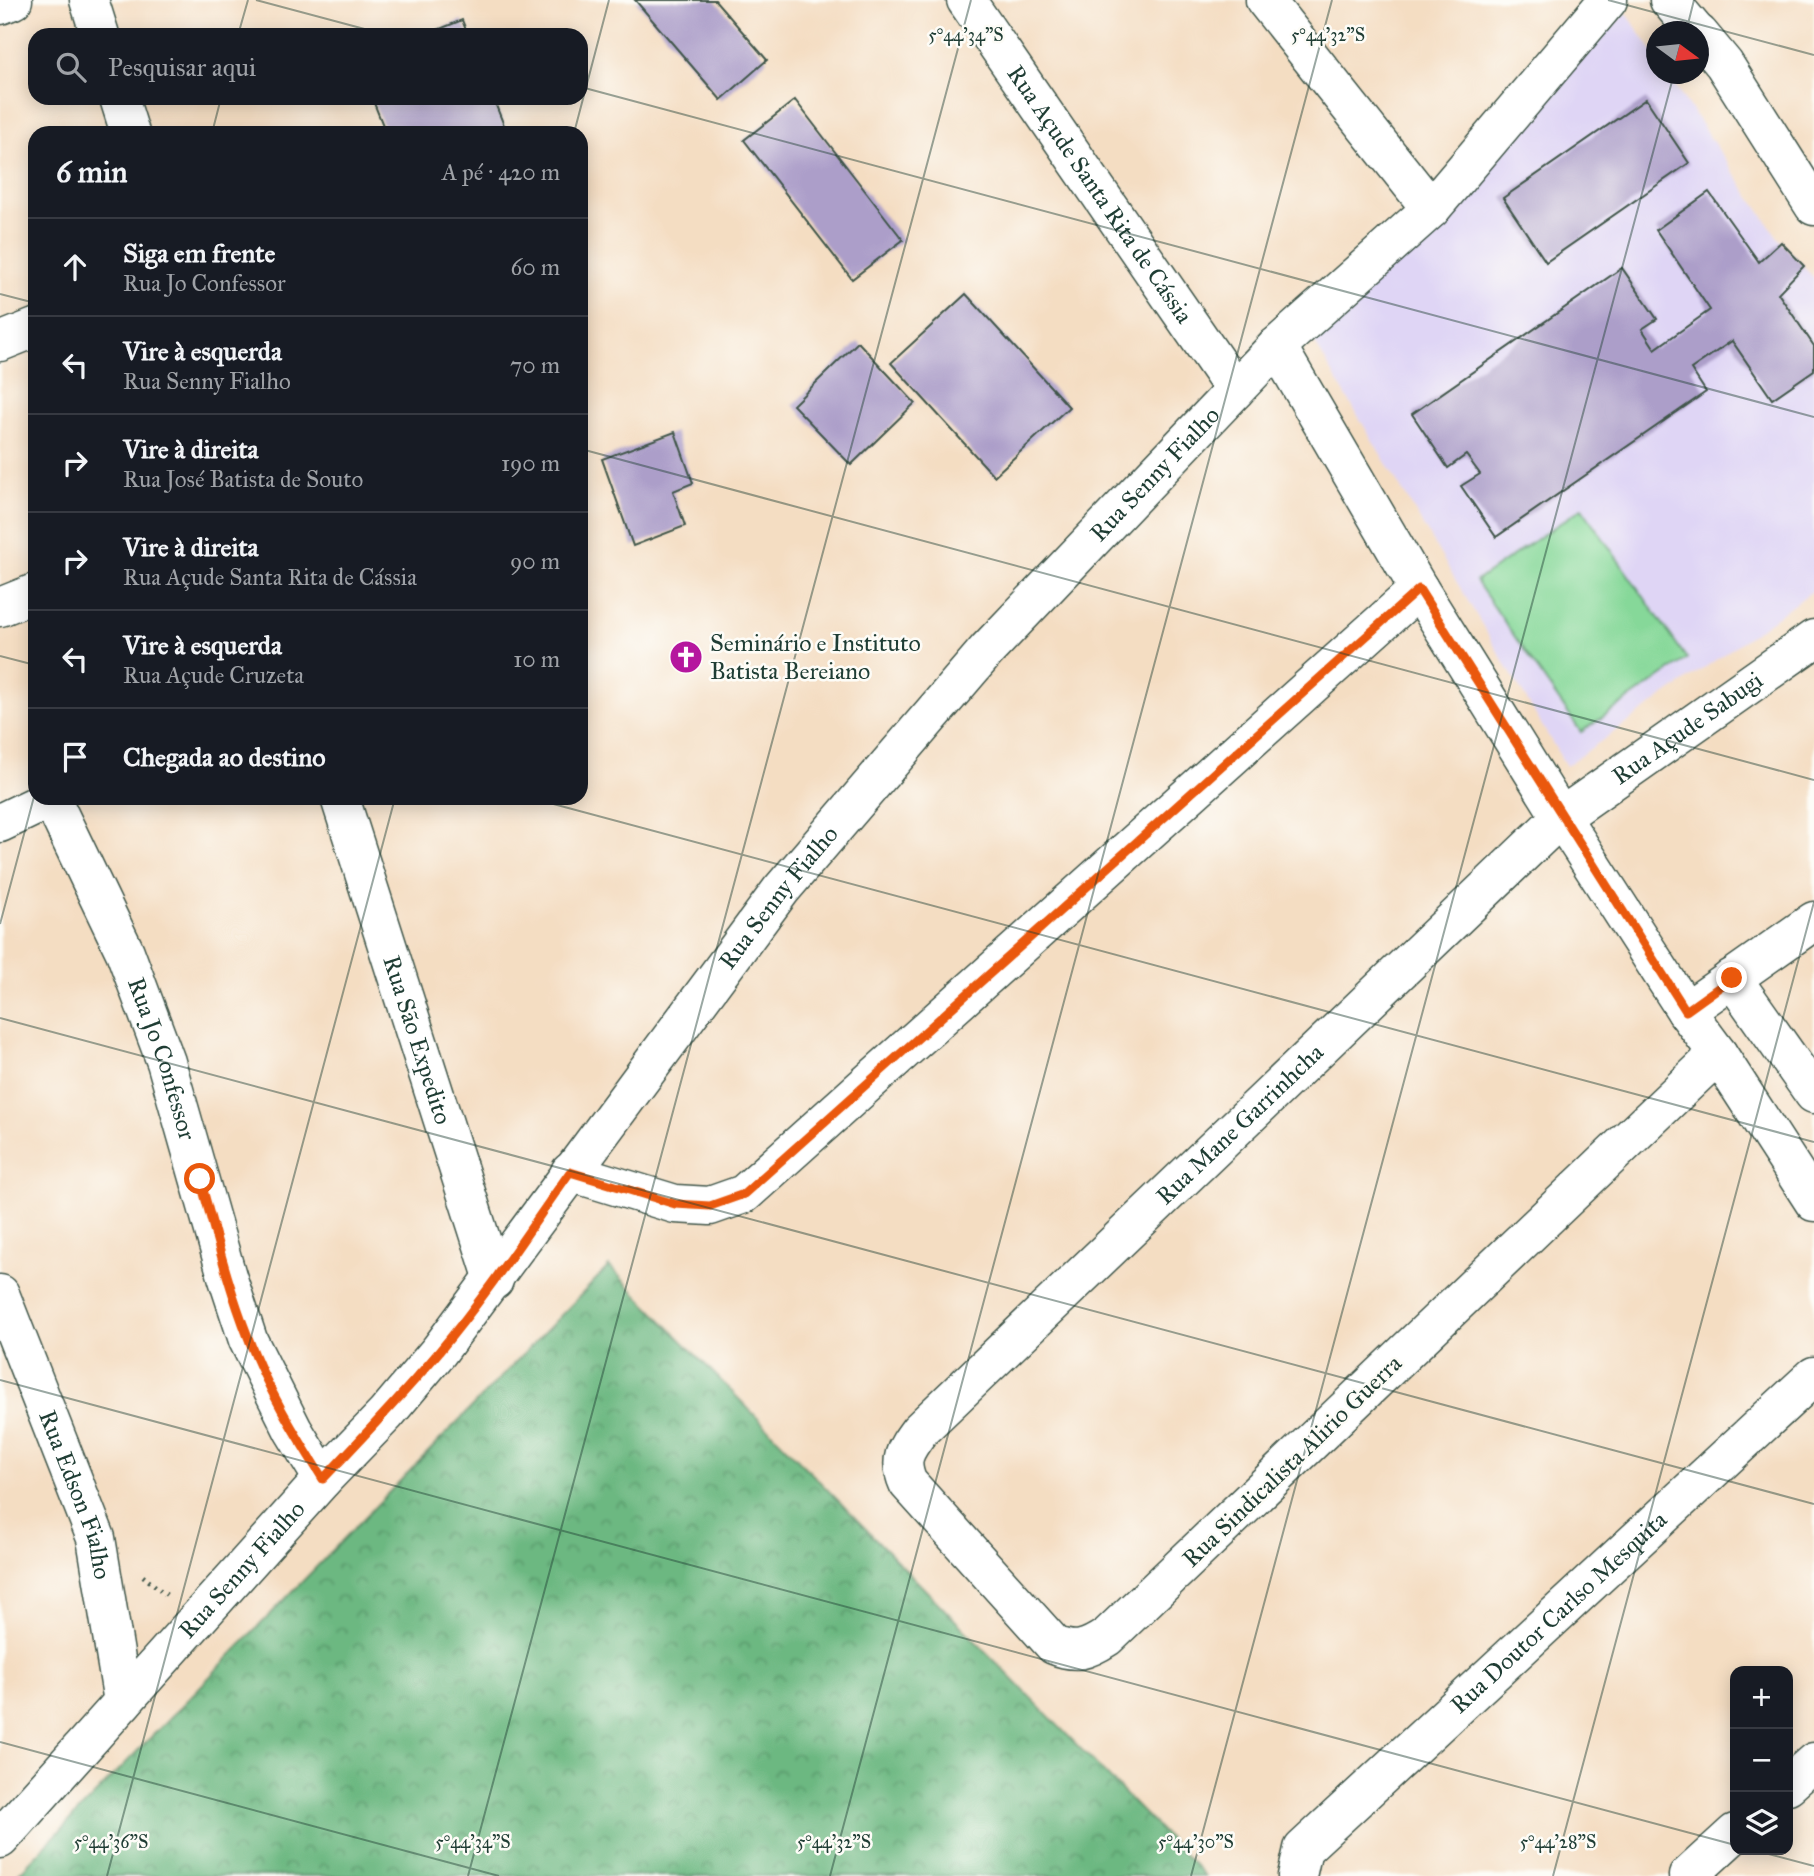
<!DOCTYPE html>
<html lang="pt">
<meta charset="utf-8">
<style>
:root{--surface:#171b24;--page:#242831;--text:#f1f3f6;--muted:#9ea1a6;--line:#363941}
body{margin:0;font-family:"IM FELL Great Primer",serif;background:var(--page);color:var(--text)}
.controls{position:absolute;right:21px;bottom:21px;display:grid;overflow:hidden;border-radius:14px;box-shadow:0 4px 18px #0003}
.controls button{width:63px;height:63px;display:grid;place-items:center;padding:0;border:0;border-bottom:2px solid var(--line);background:var(--surface);color:var(--text);font:35px sans-serif}
.compass{position:absolute;left:1646px;top:21px;width:63px;height:63px;border-radius:50%;background:var(--surface);box-shadow:0 4px 18px #0003;rotate:105deg}
.stop{position:absolute;width:21px;height:21px;margin:-16px;border:5px solid #ea580c;border-radius:50%;background:#fff}
.stop.end{background:#ea580c;border-color:#fff;box-shadow:0 2px 7px #0008}
.list{margin:0;padding:0;list-style:none}
h2{display:flex;justify-content:space-between;align-items:center;height:91px;margin:0;padding:0 28px;font-size:30px}
h2 small{font-size:23px;font-weight:400;color:var(--muted)}
.list li{display:grid;grid-template-columns:46px 1fr auto;gap:21px;align-items:center;box-sizing:border-box;height:98px;padding:0 28px;border-top:2px solid var(--line)}
.list b{display:block;font-size:26px;white-space:nowrap}
.list p{margin:0;font-size:23px;white-space:nowrap;color:var(--muted)}
.list em{font-size:23px;font-style:normal;color:var(--muted)}
.icon{flex:none;width:38px;height:38px;fill:none;stroke:currentColor;stroke-width:2;stroke-linecap:round;stroke-linejoin:round}
.map{position:relative;flex:none;width:1814px;height:1876px;overflow:hidden}
.search{position:absolute;background:var(--surface);box-shadow:0 4px 18px #0003;left:28px;top:28px;width:560px;height:77px;display:flex;align-items:center;gap:18px;box-sizing:border-box;padding:0 24px;border-radius:21px;color:var(--muted);font-size:26px}
.panel{position:absolute;background:var(--surface);box-shadow:0 4px 18px #0003;left:28px;top:126px;width:560px;height:679px;border-radius:21px}
.map>svg:first-child{display:block}
</style>
<div class="map">
<svg width="1814" height="1876" viewBox="0 0 1814 1876">
<defs>
<pattern id="forest-crowns" width="20" height="18" patternUnits="userSpaceOnUse" patternTransform="scale(1.75)"><rect width="20" height="18" fill="#6cb881"/><path d="M2 6a3 3 0 1 1 6 0M12 15a3 3 0 1 1 6 0" fill="none" stroke="#58976a"/></pattern>
</defs>
<rect width="100%" height="100%" fill="#fdfcf7"/>
<filter id="ink" filterUnits="userSpaceOnUse"><feTurbulence type="fractalNoise" baseFrequency=".0143" numOctaves="2"/><feDisplacementMap in="SourceGraphic" scale="14" xChannelSelector="R" yChannelSelector="G"/><feConvolveMatrix kernelMatrix="1 2 1 2 8 2 1 2 1" color-interpolation-filters="sRGB"/></filter>
<filter id="wash" filterUnits="userSpaceOnUse"><feTurbulence type="fractalNoise" baseFrequency=".00686" numOctaves="4" result="noise"/><feDisplacementMap in="SourceGraphic" scale="28" xChannelSelector="R" yChannelSelector="G"/><feGaussianBlur stdDeviation="1.57" result="paint"/><feColorMatrix in="noise" values="0 0 0 0 0 0 0 0 0 0 0 0 0 0 0 0 0 1.4 0 .05"/><feComposite in="paint" operator="in"/></filter>
<g filter="url(#wash)">
<rect width="100%" height="100%" fill="#f4ddc2"/>
<!-- built -->
<polygon fill="#dfd5f5" points="1626,12 1656,57 1657,74 1667,74 1781,242 1814,278 1814,590 1566,766 1310,335"/>
<!-- grass -->
<polygon fill="#86d899" stroke="#528a66" stroke-width="2" points="1582,508 1687,659 1581,732 1476,581"/>
<!-- forest -->
<polygon fill="url(#forest-crowns)" stroke="#467a5a" stroke-width="2" points="609,1266 1205,1876 16,1876"/>
<g id="blocks">
<!-- building -->
<g fill="#ac9ec9">
<polygon points="635,0 715,0 767,60 721,100"/>
<polygon points="462,20 468,35 425,35"/>
<polygon points="372,98 493,98 507,133 386,133"/>
<polygon points="1646,99 1689,163 1546,262 1503,198"/>
<polygon points="795,100 903,240 852,279 744,140"/>
<polygon points="1709,192 1759,262 1781,242 1804,266 1778,293 1814,346 1814,370 1772,399 1732,341 1691,369 1706,392 1496,537 1461,486 1480,474 1466,455 1448,468 1412,414 1622,268 1657,319 1642,329 1655,349 1710,310 1656,230"/>
<polygon points="966,294 1069,407 994,476 891,363"/>
<polygon points="858,342 915,403 851,465 793,405"/>
<polygon points="675,432 693,483 673,491 685,526 633,546 602,459"/>
</g>
</g>
</g>
<g filter="url(#ink)">
<use href="#blocks" fill-opacity="0" stroke="#3f5549" stroke-width="2"/>
<g fill="none" stroke-linecap="round" stroke-linejoin="round">
<defs>
<g id="minor">
<polyline points="89,0 100,35"/>
<path id="s1" d="M966,0L1235,390"/>
<polyline points="1265,0 1431,209"/>
<polyline points="0,5 13,0"/>
<polyline points="119,98 130,133"/>
<polyline points="0,342 35,328"/>
<polyline points="1277,346 1419,589 1561,817 1686,1011 1718,1054 1814,1202"/>
<polyline points="0,607 35,593"/>
<path id="s2" d="M51,798L125,952L166,1062L227,1276L248,1340L293,1430L323,1479"/>
<path id="s3" d="M340,798L494,1280"/>
<polyline points="0,823 52,798"/>
<polyline points="1732,978 1814,1094"/>
<polyline points="1686,1011 1814,921"/>
<path id="s4" d="M1718,1054L1107,1637C1087,1650 1076,1654 1054,1645L908,1483C898,1460 905,1450 919,1431L1561,817L1814,639"/>
<polyline points="570,1172 675,1204 710,1206 744,1194 1419,589"/>
<path id="s5" d="M0,1294L96,1538L123,1702"/>
<polyline points="1788,1785 1814,1762"/>
<path id="s6" d="M0,1839L323,1479L386,1414L439,1351L781,890L987,650L1277,346L1431,209L1608,0"/>
<path id="s7" d="M1297,1876L1303,1849L1814,1376"/>
<polyline points="1688,1876 1735,1833"/>
</g>
<g id="tertiary">
<polyline points="1669,0 1696,32"/>
<polyline points="1699,34 1724,64 1814,206"/>
</g>
</defs>
<!-- minor casing -->
<use href="#minor" stroke="#3f5549" stroke-width="41"/>
<!-- tertiary casing -->
<use href="#tertiary" stroke="#3f5549" stroke-width="41"/>
<!-- path -->
<polyline stroke="#3f5549" stroke-width="4.5" stroke-dasharray="2 5" stroke-linecap="butt" points="143,1576 169,1597"/>
<!-- minor -->
<use href="#minor" stroke="#fff" stroke-width="38"/>
<!-- tertiary -->
<use href="#tertiary" stroke="#fff" stroke-width="38"/>
</g>
</g>
<g fill="none" stroke-linecap="round" stroke-linejoin="round" filter="url(#ink)">
<!-- route -->
<path stroke="#ea580c" stroke-width="9" d="M200,1179C215,1232 228,1286 248,1337C266,1387 295,1434 323,1479C362,1438 401,1397 438,1353C486,1296 527,1233 570,1172L675,1204L710,1206L744,1194L1419,589L1686,1011L1732,978"/>
</g>
<!-- ticks -->
<path fill="none" stroke="#1f3d34" stroke-width="2" stroke-opacity="0.45" d="M256,0L387,35M1608,0L1814,55M1686,32L1694,0M238,35L248,0M581,87L1814,417M212,133L221,98M574,133L609,0M0,294L35,303M581,449L1814,780M0,656L35,665M531,798L1814,1142M0,924L35,793M0,1018L1814,1504M0,1380L1735,1845M0,1742L499,1876M1753,1850L1814,1866M107,1876L395,798M468,1876L971,0M830,1876L1332,0M1191,1876L1674,74M1553,1876L1814,902"/>
<!-- icons -->
<defs>
<symbol id="church-disc" viewBox="-11 -11 22 22"><circle r="9.5" fill="#b5179e" stroke="#fdfcf7"/><path d="M-1.2-6h2.4v3.5h3.3v2.4h-3.3V6h-2.4V-.1h-3.3v-2.4h3.3Z" fill="#fff"/></symbol>
</defs>
<g fill-rule="evenodd">
<use href="#church-disc" x="667" y="638" width="38" height="38"/>
</g>
<g text-anchor="middle" stroke-width="5" stroke-linejoin="round" paint-order="stroke">
<!-- street labels -->
<g font-size="24" fill="#1f3d34" stroke="#fdfcf7">
<text dy="8" stroke="none"><textPath href="#s1" startOffset="236">Rua Açude Santa Rita de Cássia</textPath></text>
<text dy="8" stroke="none"><textPath href="#s6" startOffset="1790">Rua Senny Fialho</textPath></text>
<text dy="8" stroke="none"><textPath href="#s4" startOffset="2219">Rua Açude Sabugi</textPath></text>
<text dy="8" stroke="none"><textPath href="#s6" startOffset="1223">Rua Senny Fialho</textPath></text>
<text dy="8" stroke="none"><textPath href="#s3" startOffset="254">Rua São Expedito</textPath></text>
<text dy="8" stroke="none"><textPath href="#s2" startOffset="284">Rua Jo Confessor</textPath></text>
<text dy="8" stroke="none"><textPath href="#s4" startOffset="1620">Rua Mane Garrinhcha</textPath></text>
<text transform="translate(1292 1461) rotate(-44)" y="8">Rua Sindicalista Alirio Guerra</text>
<text dy="8" stroke="none"><textPath href="#s5" startOffset="215">Rua Edson Fialho</textPath></text>
<text dy="8" stroke="none"><textPath href="#s6" startOffset="362">Rua Senny Fialho</textPath></text>
<text dy="8" stroke="none"><textPath href="#s7" startOffset="376">Rua Doutor Carlso Mesquita</textPath></text>
</g>
<!-- poi labels -->
<g font-size="24" fill="#1f3d34" stroke="#fdfcf7" text-anchor="start">
<text x="710" y="651">Seminário e Instituto<tspan x="710" dy="28">Batista Bereiano</tspan></text>
</g>
</g>
<g font-size="18" text-anchor="middle" fill="#1f3d34" stroke="#fdfcf7" stroke-width="5" stroke-linejoin="round" paint-order="stroke">
<text x="966" y="41">5°44'34"S</text>
<text x="1328" y="41">5°44'32"S</text>
<text x="111" y="1848">5°44'36"S</text>
<text x="473" y="1848">5°44'34"S</text>
<text x="834" y="1848">5°44'32"S</text>
<text x="1196" y="1848">5°44'30"S</text>
<text x="1558" y="1848">5°44'28"S</text>
</g>
</svg>
<div class="controls">
<button>+</button>
<button>−</button>
<button><svg class="icon" aria-label="layers" viewBox="0 0 24 24"><path d="M12 4l9 5-9 5-9-5zM3 14l9 5 9-5"/></svg></button>
</div>
<svg class="compass" viewBox="-18 -18 36 36"><path d="M0-13l5 13h-10z" fill="#e53935"/><path d="M0 13l5-13h-10z" fill="#9ea1a6"/></svg>
<div class="stop" style="left:200px;top:1179px"></div>
<div class="stop end" style="left:1732px;top:978px"></div>
<div class="search"><svg class="icon" aria-label="search" viewBox="0 0 24 24"><circle cx="10" cy="10" r="6"/><path d="M15 15l6 6"/></svg>Pesquisar aqui</div>
<section class="panel">
<h2>6 min<small>A pé · 420 m</small></h2>
<ul class="list">
<li><svg class="icon" aria-label="ahead" viewBox="0 0 24 24"><path d="M12 20V5M6 11l6-6 6 6"/></svg><div><b>Siga em frente</b><p>Rua Jo Confessor</p></div><em>60 m</em></li>
<li><svg class="icon" aria-label="left" viewBox="0 0 24 24"><path d="M17 20v-9H6M10 6l-5 5 5 5"/></svg><div><b>Vire à esquerda</b><p>Rua Senny Fialho</p></div><em>70 m</em></li>
<li><svg class="icon" aria-label="right" viewBox="0 0 24 24"><path d="M7 20v-9h11M14 6l5 5-5 5"/></svg><div><b>Vire à direita</b><p>Rua José Batista de Souto</p></div><em>190 m</em></li>
<li><svg class="icon" aria-label="right" viewBox="0 0 24 24"><path d="M7 20v-9h11M14 6l5 5-5 5"/></svg><div><b>Vire à direita</b><p>Rua Açude Santa Rita de Cássia</p></div><em>90 m</em></li>
<li><svg class="icon" aria-label="left" viewBox="0 0 24 24"><path d="M17 20v-9H6M10 6l-5 5 5 5"/></svg><div><b>Vire à esquerda</b><p>Rua Açude Cruzeta</p></div><em>10 m</em></li>
<li><svg class="icon" aria-label="arrive" viewBox="0 0 24 24"><path d="M6 21V4h12l-3 4 3 4H6"/></svg><div><b>Chegada ao destino</b></div></li>
</ul>
</section>
</div>
